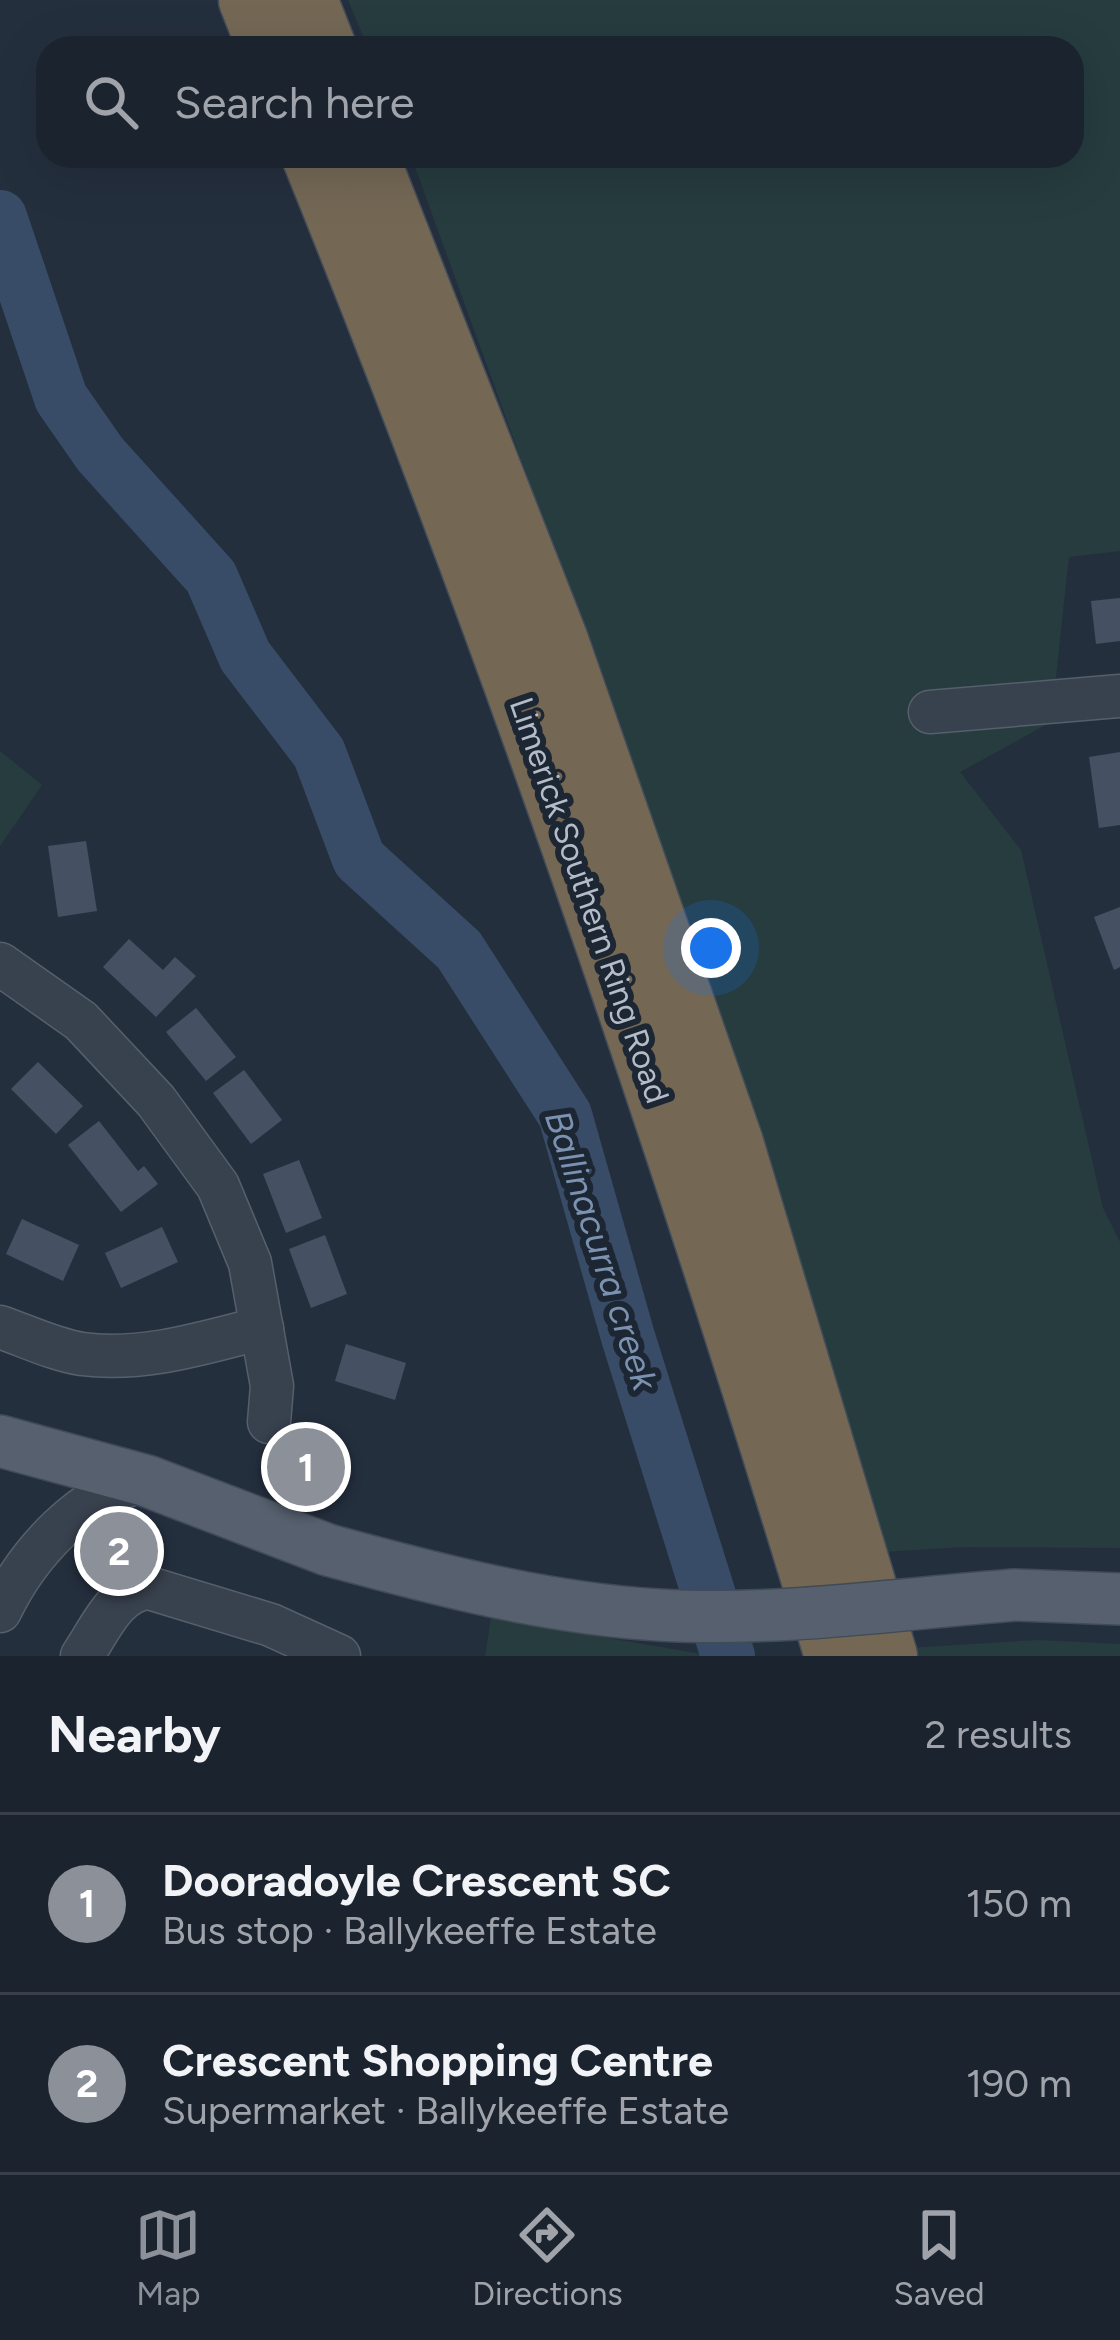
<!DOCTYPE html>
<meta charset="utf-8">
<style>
:root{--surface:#1b232e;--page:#282f3a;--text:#f1f3f6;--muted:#a0a4aa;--line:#39404a;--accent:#8c9099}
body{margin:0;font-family:Figtree,sans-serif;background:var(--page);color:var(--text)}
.you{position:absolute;left:711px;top:948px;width:42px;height:42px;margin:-30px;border:9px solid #fff;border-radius:50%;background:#1a73e8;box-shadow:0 0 0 18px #1a73e833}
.badge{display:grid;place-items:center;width:78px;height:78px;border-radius:50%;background:var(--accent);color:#fff;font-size:39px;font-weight:700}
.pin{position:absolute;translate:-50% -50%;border:6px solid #fff;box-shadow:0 3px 12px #0006}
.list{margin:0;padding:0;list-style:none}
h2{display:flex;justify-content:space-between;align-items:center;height:156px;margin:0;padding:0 48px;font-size:51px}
h2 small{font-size:39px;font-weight:400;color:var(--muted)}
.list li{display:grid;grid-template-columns:78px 1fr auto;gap:36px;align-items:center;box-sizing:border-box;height:180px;padding:0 48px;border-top:3px solid var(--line)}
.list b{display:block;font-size:45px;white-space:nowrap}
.list p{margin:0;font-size:39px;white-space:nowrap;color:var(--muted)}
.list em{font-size:39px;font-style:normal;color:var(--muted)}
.icon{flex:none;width:66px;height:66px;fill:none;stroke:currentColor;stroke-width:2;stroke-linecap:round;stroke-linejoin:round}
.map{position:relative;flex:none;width:1120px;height:1656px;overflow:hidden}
.search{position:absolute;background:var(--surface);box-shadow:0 12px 48px #0002;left:36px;right:36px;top:36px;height:132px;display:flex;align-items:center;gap:30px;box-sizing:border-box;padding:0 42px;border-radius:36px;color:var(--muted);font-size:45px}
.sheet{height:516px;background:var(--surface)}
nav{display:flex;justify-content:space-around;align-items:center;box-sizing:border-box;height:168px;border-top:3px solid var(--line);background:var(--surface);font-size:33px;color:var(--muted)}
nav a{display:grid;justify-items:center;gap:6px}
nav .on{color:var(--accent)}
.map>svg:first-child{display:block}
</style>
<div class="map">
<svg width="1120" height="1656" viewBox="0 0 1120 1656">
<rect width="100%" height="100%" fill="#242f3e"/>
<!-- green -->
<g fill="#263c3f">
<polygon points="348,0 1120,0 1120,551 1069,557 1051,722 960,772 1021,850 1103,1208 1120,1242 1120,1548 964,1547 882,1552 568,589 411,156 1072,156 1072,48 368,48"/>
<polygon points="0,751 42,785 0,846"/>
<polygon points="491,1618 714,1656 485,1656"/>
<polygon points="1038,1640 1120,1644 1120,1656 911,1656 908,1648"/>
</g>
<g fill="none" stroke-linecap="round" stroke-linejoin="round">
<!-- river -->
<polyline stroke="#394c67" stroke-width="54" points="0,217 61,398 100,454 211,577 245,656 319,753 359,859 459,950 565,1115 628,1337 728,1656"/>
</g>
<!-- building -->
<g fill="#455162">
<polygon points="1120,598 1120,641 1096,644 1091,601"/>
<polygon points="1120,752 1120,825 1099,828 1089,757"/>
<polygon points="86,841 97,911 58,917 48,846"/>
<polygon points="1120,907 1120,967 1114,970 1094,917"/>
<polygon points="129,939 163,970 175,957 196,976 156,1017 103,967"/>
<polygon points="196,1008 236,1057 206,1081 166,1032"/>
<polygon points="38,1062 83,1106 56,1134 11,1089"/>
<polygon points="244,1070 282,1120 251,1144 213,1093"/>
<polygon points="99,1121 138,1171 144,1166 158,1184 121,1212 68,1145"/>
<polygon points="299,1160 322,1218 286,1233 263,1174"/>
<polygon points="22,1219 79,1245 63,1281 6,1254"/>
<polygon points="162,1227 178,1262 121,1288 105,1253"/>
<polygon points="325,1235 347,1294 311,1308 289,1249"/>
<polygon points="346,1344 406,1363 395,1400 335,1381"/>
</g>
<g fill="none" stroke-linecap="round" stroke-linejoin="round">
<defs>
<g id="minor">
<polyline points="930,712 1120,696"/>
<polyline points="0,964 81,1021 156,1101 218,1186 250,1263 272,1386 269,1422"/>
<path d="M0,1327C26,1336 55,1350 82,1354C144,1362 203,1343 262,1328"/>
<path d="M0,1611C26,1556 83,1490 147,1481"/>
<path d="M82,1656C100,1630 115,1590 149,1588L271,1625L339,1656"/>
</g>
<g id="major">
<polyline points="0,1441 147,1481 328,1550"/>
<polyline points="1014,1595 1120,1599"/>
</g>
<g id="highway">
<polyline points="249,0 268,48"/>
<polyline points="307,0 326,48"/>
<path d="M312,156C511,647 682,1149 835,1656"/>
<polyline points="368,156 558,641 733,1143 887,1656"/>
</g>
</defs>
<!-- minor casing -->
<use href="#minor" stroke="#565f6c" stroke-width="45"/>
<!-- major casing -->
<use href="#major" stroke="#414a57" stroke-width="54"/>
<!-- highway casing -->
<use href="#highway" stroke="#434c59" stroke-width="63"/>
<!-- minor -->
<use href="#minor" stroke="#38414e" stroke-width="42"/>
<!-- major -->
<use href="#major" stroke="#56606e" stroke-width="51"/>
<!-- highway -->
<use href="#highway" stroke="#746855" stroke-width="60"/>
<defs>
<path id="major-bridge" d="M328,1550C438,1580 545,1608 659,1615C777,1622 897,1604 1014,1595"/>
</defs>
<!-- major-bridge casing -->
<use href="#major-bridge" stroke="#414a57" stroke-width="54" stroke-linecap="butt"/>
<!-- major-bridge -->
<use href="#major-bridge" stroke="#56606e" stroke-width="51"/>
</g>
<g text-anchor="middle" stroke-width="12" stroke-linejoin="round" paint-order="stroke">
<!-- street labels -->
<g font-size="33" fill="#b4bcc9" stroke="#1d2633">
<text transform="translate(590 900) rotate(71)" y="12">Limerick Southern Ring Road</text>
</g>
<!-- water labels -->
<g font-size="36" font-style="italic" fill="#7c92b1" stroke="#1d2633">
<text transform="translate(602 1250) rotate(72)" y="13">Ballinacurra creek</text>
</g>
</g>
</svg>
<div class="you"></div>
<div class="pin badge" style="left:306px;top:1467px">1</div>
<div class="pin badge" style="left:119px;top:1551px">2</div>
<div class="search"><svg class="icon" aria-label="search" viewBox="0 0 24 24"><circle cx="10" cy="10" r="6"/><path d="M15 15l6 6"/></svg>Search here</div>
</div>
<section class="sheet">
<h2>Nearby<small>2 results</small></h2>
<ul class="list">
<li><span class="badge">1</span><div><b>Dooradoyle Crescent SC</b><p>Bus stop · Ballykeeffe Estate</p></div><em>150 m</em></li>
<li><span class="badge">2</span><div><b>Crescent Shopping Centre</b><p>Supermarket · Ballykeeffe Estate</p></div><em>190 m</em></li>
</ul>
</section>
<nav>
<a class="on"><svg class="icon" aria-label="map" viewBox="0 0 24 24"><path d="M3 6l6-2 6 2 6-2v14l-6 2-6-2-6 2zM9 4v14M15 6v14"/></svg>Map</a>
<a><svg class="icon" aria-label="directions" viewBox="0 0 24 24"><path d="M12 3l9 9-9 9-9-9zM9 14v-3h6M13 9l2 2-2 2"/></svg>Directions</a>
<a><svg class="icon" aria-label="saved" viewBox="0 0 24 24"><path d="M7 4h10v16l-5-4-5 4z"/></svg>Saved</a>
</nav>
